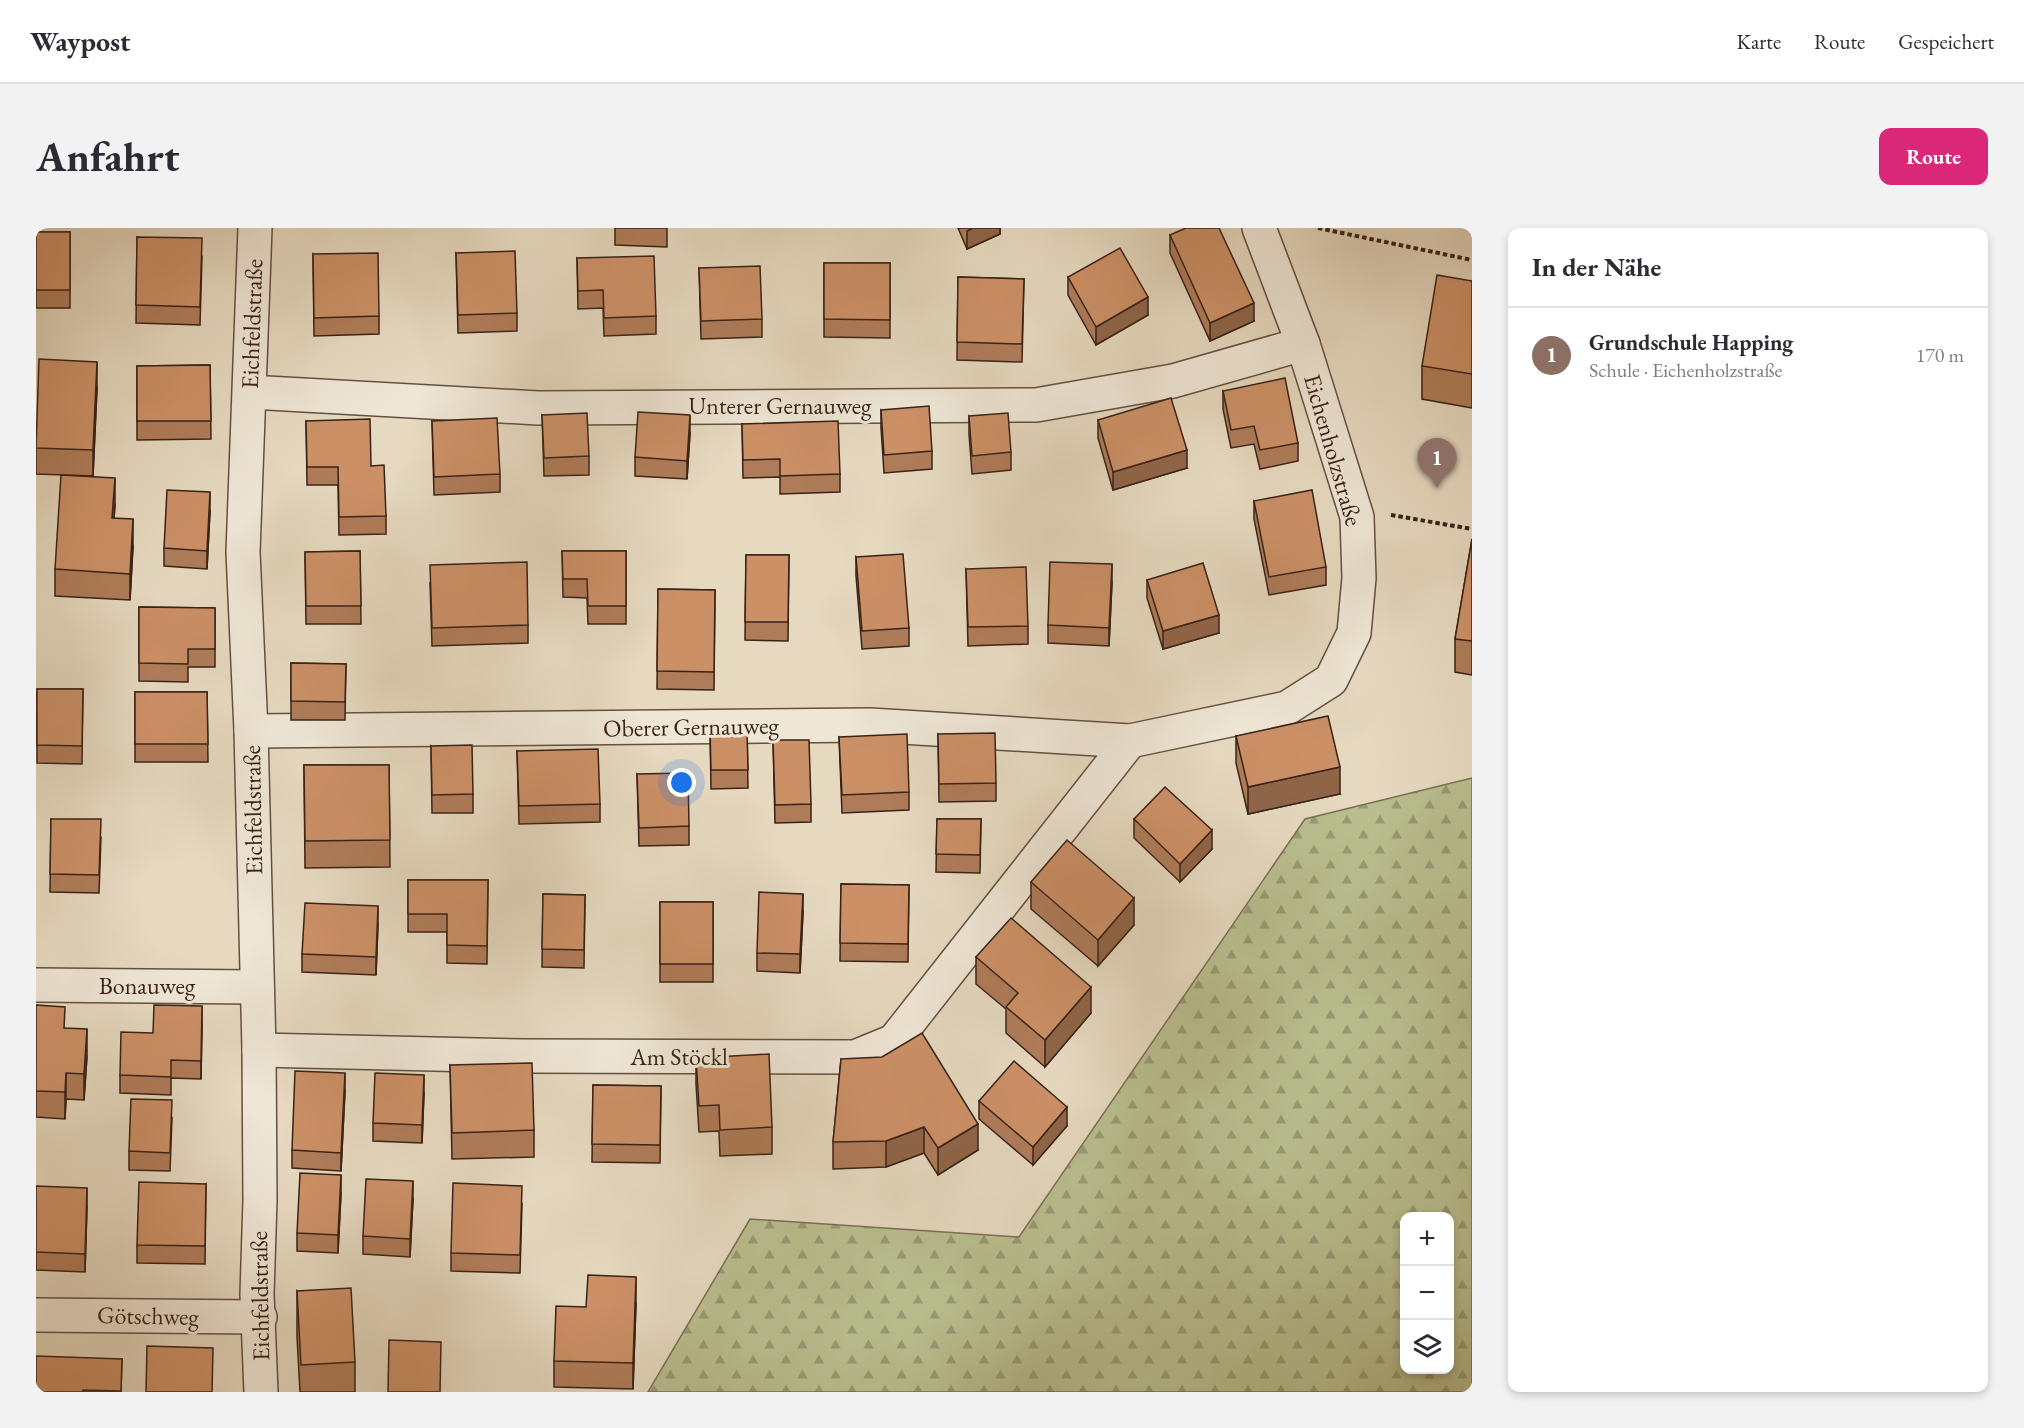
<!DOCTYPE html>
<html lang="de">
<meta charset="utf-8">
<style>
:root{--surface:#fff;--page:#f2f2f3;--text:#2b2b33;--muted:#7c7c81;--line:#e1e1e2;--accent:#db2777}
body{margin:0;font-family:"EB Garamond",serif;background:var(--page);color:var(--text)}
.controls{position:absolute;right:18px;bottom:18px;display:grid;overflow:hidden;border-radius:12px;box-shadow:0 3px 9px #0003}
.controls button{width:54px;height:54px;display:grid;place-items:center;padding:0;border:0;border-bottom:2px solid var(--line);background:var(--surface);color:var(--text);font:30px sans-serif}
.you{position:absolute;left:646px;top:555px;width:21px;height:21px;margin:-15px;border:4px solid #fff;border-radius:50%;background:#1a73e8;box-shadow:0 0 0 9px #1a73e833}
.badge{display:grid;place-items:center;width:39px;height:39px;border-radius:50%;background:var(--accent);color:#fff;font-size:20px;font-weight:700}
.pin{position:absolute;translate:-50% -50px;filter:drop-shadow(0 2px 3px #0008)}
.pin::after{content:'';position:absolute;top:32px;width:21px;height:18px;background:inherit;clip-path:polygon(0 0,100% 0,50% 100%)}
.list{margin:0;padding:0;list-style:none}
h2{display:flex;justify-content:space-between;align-items:center;height:78px;margin:0;padding:0 24px;font-size:26px}
h2 small{font-size:20px;font-weight:400;color:var(--muted)}
.list li{display:grid;grid-template-columns:39px 1fr auto;gap:18px;align-items:center;box-sizing:border-box;height:96px;padding:0 24px;border-top:2px solid var(--line)}
.list b{display:block;font-size:22px;white-space:nowrap}
.list p{margin:0;font-size:20px;white-space:nowrap;color:var(--muted)}
.list em{font-size:20px;font-style:normal;color:var(--muted)}
.icon{flex:none;width:33px;height:33px;fill:none;stroke:currentColor;stroke-width:2;stroke-linecap:round;stroke-linejoin:round}
.map{position:relative;flex:none;width:1436px;height:1164px;overflow:hidden;border-radius:12px}
header{display:flex;align-items:center;gap:36px;box-sizing:border-box;height:84px;padding:0 30px;background:var(--surface);border-bottom:2px solid var(--line)}
header strong{font-size:28px}
nav{display:flex;gap:33px;margin-inline-start:auto;font-size:21px}
.intro{display:flex;align-items:center;justify-content:space-between;box-sizing:border-box;height:144px;padding:0 36px}
h1{margin:0;font-size:42px}
.button{padding:15px 27px;border-radius:12px;background:var(--accent);color:#fff;font-size:21px;font-weight:700}
main{display:flex;gap:36px;padding:0 36px}
aside{flex:1;background:var(--surface);border-radius:12px;box-shadow:0 3px 9px #0003}
.map>svg:first-child{display:block}
</style>
<header>
<strong>Waypost</strong>
<nav><a>Karte</a><a>Route</a><a>Gespeichert</a></nav>
</header>
<div class="intro"><h1>Anfahrt</h1><a class="button">Route</a></div>
<main>
<div class="map">
<svg width="1436" height="1164" viewBox="0 0 1436 1164">
<defs>
<pattern id="forest-firs" width="22" height="20" patternUnits="userSpaceOnUse" patternTransform="scale(1.5)"><rect width="22" height="20" fill="#b9be8f"/><path d="M5 1l3.5 6h-7zM16 11l3.5 6h-7z" fill="#979a74"/></pattern>
</defs>
<rect width="100%" height="100%" fill="#e6d9c0"/>
<filter id="stains"><feTurbulence type="fractalNoise" baseFrequency=".00333" numOctaves="4"/><feColorMatrix values="0 0 0 0 .2 0 0 0 0 .09 0 0 0 0 .02 0 0 0 .5 -.17"/></filter>
<radialGradient id="worn" r=".72"><stop offset=".6" stop-color="#630" stop-opacity="0"/><stop offset="1" stop-color="#630" stop-opacity=".3"/></radialGradient>
<!-- forest -->
<path fill="url(#forest-firs)" stroke="#797053" stroke-width="1.5" fill-rule="evenodd" d="M1436,550V1164H612L714,991L983,1009L1269,591ZM1368,988H1414V1142H1368Z"/>
<g fill="none" stroke-linecap="round" stroke-linejoin="round">
<defs>
<g id="minor">
<polyline points="219,0 207,324 215,503 223,822 224,972 221,1066 225,1164"/>
<polyline points="214,164 502,180 1000,177 1137,153 1267,116"/>
<polyline points="215,503 834,497 1094,513 1251,480 1295,452 1318,405 1323,350 1321,289 1267,116 1223,0"/>
<polyline points="0,757 221,759"/>
<polyline points="223,822 488,828 819,829 858,813 1094,513"/>
<polyline points="0,1087 224,1089"/>
</g>
</defs>
<!-- minor casing -->
<use href="#minor" stroke="#645041" stroke-width="36"/>
<!-- path -->
<g stroke="#392217" stroke-width="4" stroke-dasharray="4.5 3" stroke-linecap="butt">
<polyline points="1282,0 1436,32"/>
<polyline points="1355,287 1436,301"/>
</g>
<!-- minor -->
<use href="#minor" stroke="#efe6d6" stroke-width="33"/>
</g>
<!-- wall -->
<g fill="#af7c59" stroke="#392217" stroke-width="1.5">
<polygon points="579,0 631,0 631,19 579,17"/>
<polygon points="922,0 964,0 964,6 931,21"/>
<rect x="0" y="4" width="34" height="76"/>
<polygon points="1134,7 1218,93 1174,113 1134,25"/>
<polygon points="101,9 166,28 164,97 100,95"/>
<polygon points="420,25 481,85 481,103 422,105"/>
<polygon points="277,26 343,88 343,106 278,108"/>
<polygon points="541,30 620,88 620,106 568,108 567,80 542,81"/>
<polygon points="788,35 854,35 854,110 788,109"/>
<polygon points="663,40 726,91 726,109 665,111"/>
<polygon points="922,49 988,51 986,134 921,132"/>
<polygon points="1032,49 1112,87 1060,117 1032,67"/>
<polygon points="1436,53 1436,180 1386,171 1386,138"/>
<polygon points="174,137 175,211 101,212 101,138"/>
<polygon points="61,160 57,248 0,246 0,204"/>
<polygon points="1187,163 1262,215 1262,233 1224,241 1218,216 1195,220 1187,181"/>
<polygon points="845,182 896,223 896,241 848,245 845,200"/>
<polygon points="506,187 553,228 553,247 508,248"/>
<polygon points="933,188 975,224 975,242 936,246 933,206"/>
<polygon points="1062,192 1151,240 1077,262 1062,210"/>
<polygon points="270,193 335,238 350,288 350,306 303,307 302,257 271,257"/>
<polygon points="396,193 464,246 464,264 398,267"/>
<polygon points="706,196 804,246 804,264 744,266 744,249 707,250"/>
<polygon points="654,205 651,251 599,248 599,229"/>
<polygon points="1218,273 1290,339 1290,357 1233,367 1218,291"/>
<polygon points="79,277 78,290 97,318 94,372 19,368 19,341"/>
<polygon points="174,283 171,341 128,338 128,320"/>
<polygon points="1436,311 1436,447 1419,444 1419,411"/>
<polygon points="324,323 325,396 270,396 269,324"/>
<polygon points="526,323 590,323 590,396 552,396 551,370 527,369"/>
<polygon points="710,327 753,327 752,413 709,412"/>
<polygon points="820,329 873,400 873,418 826,421 820,348"/>
<polygon points="930,341 992,398 992,416 932,418"/>
<polygon points="1111,352 1183,405 1127,421 1111,370"/>
<polygon points="1076,354 1073,418 1012,415 1012,397"/>
<polygon points="394,355 492,397 492,415 396,418"/>
<polygon points="622,361 679,362 678,462 621,461"/>
<polygon points="103,379 179,380 179,439 152,439 152,454 103,453"/>
<polygon points="255,435 310,436 309,492 255,492"/>
<polygon points="1,461 47,461 46,536 1,535"/>
<polygon points="99,464 171,464 172,534 99,534"/>
<polygon points="711,501 712,560 675,561 674,502"/>
<polygon points="902,506 960,555 960,573 903,574"/>
<polygon points="1200,508 1304,566 1212,586 1200,535"/>
<polygon points="803,509 873,564 873,582 806,585"/>
<polygon points="737,512 775,576 775,594 739,595"/>
<polygon points="395,518 437,566 437,585 396,585"/>
<polygon points="481,523 564,576 564,594 483,596"/>
<polygon points="268,537 353,537 354,639 269,640"/>
<polygon points="601,546 653,598 653,617 603,618"/>
<polygon points="15,591 65,609 63,665 14,664"/>
<polygon points="901,591 945,591 944,645 900,644"/>
<polygon points="1098,591 1176,621 1144,654 1098,610"/>
<polygon points="372,652 452,652 451,736 411,735 411,704 372,704"/>
<polygon points="995,654 1098,697 1062,738 995,681"/>
<polygon points="805,656 873,657 872,734 804,733"/>
<polygon points="507,666 549,667 548,740 506,739"/>
<rect x="624" y="674" width="53" height="80"/>
<polygon points="767,684 764,745 721,743 721,725"/>
<polygon points="342,696 340,747 266,744 266,726"/>
<polygon points="940,729 1055,785 1009,839 970,805 970,781 940,756"/>
<polygon points="0,777 29,800 51,828 48,872 30,871 29,891 0,889"/>
<polygon points="166,796 165,851 135,850 135,867 84,865 84,847 117,805"/>
<polygon points="660,830 736,899 736,926 684,928 683,903 663,904 660,856"/>
<polygon points="805,831 942,922 902,947 888,925 850,939 797,941 797,914"/>
<polygon points="414,837 498,902 498,929 416,931"/>
<polygon points="557,857 625,858 624,935 556,934"/>
<polygon points="309,863 305,943 256,940 256,922"/>
<polygon points="388,865 386,915 337,913 337,895"/>
<polygon points="943,873 1031,898 997,937 943,891"/>
<polygon points="136,890 134,943 93,942 93,923"/>
<polygon points="170,956 169,1036 101,1035 101,1017"/>
<polygon points="0,958 51,978 49,1044 0,1042"/>
<polygon points="305,965 302,1025 261,1023 261,1005"/>
<polygon points="377,971 374,1029 327,1026 327,1008"/>
<polygon points="486,976 484,1045 415,1043 415,1025"/>
<polygon points="261,1063 319,1134 319,1164 264,1164 261,1109"/>
<polygon points="600,1075 597,1161 518,1159 518,1133 550,1079"/>
<polygon points="86,1131 85,1164 0,1164"/>
</g>
<!-- shaded-wall -->
<g fill="#8f6548" stroke="#392217" stroke-width="1.5">
<polygon points="937,0 964,0 964,6 931,21 931,3"/>
<polygon points="1112,69 1112,87 1060,117 1060,99"/>
<polygon points="1218,75 1218,93 1174,113 1174,95"/>
<polygon points="61,134 61,160 57,248 57,222"/>
<polygon points="654,187 654,205 651,251 651,233"/>
<polygon points="1151,222 1151,240 1077,262 1077,244"/>
<polygon points="79,250 79,277 76,316 76,290"/>
<polygon points="174,264 174,283 171,341 171,323"/>
<polygon points="97,291 97,318 94,372 94,346"/>
<polygon points="1076,336 1076,354 1073,418 1073,400"/>
<polygon points="1183,387 1183,405 1127,421 1127,403"/>
<polygon points="1304,539 1304,566 1212,586 1212,559"/>
<polygon points="1176,602 1176,621 1144,654 1144,636"/>
<polygon points="767,666 767,684 764,745 764,726"/>
<polygon points="1098,670 1098,697 1062,738 1062,712"/>
<polygon points="342,678 342,696 340,747 340,729"/>
<polygon points="1055,759 1055,785 1009,839 1009,812"/>
<polygon points="166,778 166,796 165,851 165,833"/>
<polygon points="51,801 51,828 48,872 48,846"/>
<polygon points="30,845 30,871 29,891 29,864"/>
<polygon points="309,845 309,863 305,943 305,925"/>
<polygon points="388,847 388,865 386,915 386,897"/>
<polygon points="1031,879 1031,898 997,937 997,919"/>
<polygon points="942,896 942,922 902,947 902,920"/>
<polygon points="888,899 888,925 850,939 850,913"/>
<polygon points="305,947 305,965 302,1025 302,1007"/>
<polygon points="377,953 377,971 374,1029 374,1011"/>
<polygon points="51,960 51,978 49,1044 49,1026"/>
<polygon points="600,1049 600,1075 597,1161 597,1135"/>
</g>
<!-- building -->
<g fill="#cc9067" stroke="#392217" stroke-width="1.5">
<polygon points="1150,0 1183,0 1218,75 1174,95 1134,7"/>
<rect x="0" y="4" width="34" height="58"/>
<polygon points="101,9 166,10 164,79 100,77"/>
<polygon points="1084,20 1112,69 1060,99 1032,49"/>
<polygon points="479,23 481,85 422,87 420,25"/>
<polygon points="342,25 343,88 278,90 277,26"/>
<polygon points="618,28 620,88 568,90 567,62 542,63 541,30"/>
<polygon points="788,35 854,35 854,92 788,91"/>
<polygon points="724,38 726,91 665,93 663,40"/>
<polygon points="1401,47 1436,53 1436,146 1386,138"/>
<polygon points="922,49 988,51 986,116 921,114"/>
<polygon points="3,131 61,134 57,222 0,220"/>
<polygon points="174,137 175,193 101,193 101,138"/>
<polygon points="1249,150 1262,215 1224,222 1218,198 1195,202 1187,163"/>
<polygon points="1135,170 1151,222 1077,244 1062,192"/>
<polygon points="893,178 896,223 848,227 845,182"/>
<polygon points="602,184 654,187 651,233 599,229"/>
<polygon points="551,185 553,228 508,230 506,187"/>
<polygon points="972,185 975,224 936,228 933,188"/>
<polygon points="461,190 464,246 398,249 396,193"/>
<polygon points="334,191 335,238 348,237 350,288 303,289 302,239 271,239 270,193"/>
<polygon points="802,193 804,246 744,248 744,231 707,232 706,196"/>
<polygon points="25,247 79,250 76,290 97,291 94,346 19,341"/>
<polygon points="131,262 174,264 171,323 128,320"/>
<polygon points="1276,262 1290,339 1233,349 1218,273"/>
<polygon points="1436,311 1436,413 1419,411"/>
<polygon points="324,323 325,378 270,378 269,324"/>
<polygon points="526,323 590,323 590,378 552,378 551,351 527,351"/>
<polygon points="867,326 873,400 826,403 820,329"/>
<polygon points="710,327 753,327 752,394 709,394"/>
<polygon points="491,334 492,397 396,400 394,337"/>
<polygon points="1014,334 1076,336 1073,400 1012,397"/>
<polygon points="1167,335 1183,387 1127,403 1111,352"/>
<polygon points="990,339 992,398 932,399 930,341"/>
<polygon points="622,361 679,362 678,444 621,443"/>
<polygon points="103,379 179,380 179,421 152,421 152,436 103,435"/>
<polygon points="255,435 310,436 309,474 255,473"/>
<polygon points="1,461 47,461 46,518 1,517"/>
<polygon points="99,464 171,464 172,516 99,516"/>
<polygon points="1292,488 1304,539 1212,559 1200,508"/>
<polygon points="711,501 712,542 675,542 674,502"/>
<polygon points="959,505 960,555 903,556 902,506"/>
<polygon points="871,506 873,564 806,567 803,509"/>
<polygon points="737,512 773,512 775,576 739,577"/>
<polygon points="436,517 437,566 396,567 395,518"/>
<polygon points="562,521 564,576 483,578 481,523"/>
<polygon points="268,537 353,537 354,612 269,613"/>
<polygon points="652,545 653,598 603,600 601,546"/>
<polygon points="1129,559 1176,602 1144,636 1098,591"/>
<polygon points="15,591 65,591 63,647 14,646"/>
<polygon points="901,591 945,591 944,627 900,626"/>
<polygon points="1031,612 1098,670 1062,712 995,654"/>
<polygon points="372,652 452,652 451,718 411,717 411,686 372,686"/>
<polygon points="805,656 873,657 872,716 804,715"/>
<polygon points="723,664 767,666 764,726 721,725"/>
<polygon points="507,666 549,667 548,722 506,721"/>
<rect x="624" y="674" width="53" height="62"/>
<polygon points="269,675 342,678 340,729 266,726"/>
<polygon points="975,690 1055,759 1009,812 970,779 982,765 940,729"/>
<polygon points="0,777 29,779 28,800 51,801 48,846 30,845 29,864 0,863"/>
<polygon points="118,777 166,778 165,833 135,832 135,849 84,847 85,804 117,805"/>
<polygon points="886,805 942,896 902,920 888,899 850,913 797,914 805,831 846,829"/>
<polygon points="733,826 736,899 684,902 683,877 663,878 660,830"/>
<polygon points="978,833 1031,879 997,919 943,873"/>
<polygon points="496,835 498,902 416,905 414,837"/>
<polygon points="259,843 309,845 305,925 256,922"/>
<polygon points="339,845 388,847 386,897 337,895"/>
<polygon points="557,857 625,858 624,917 556,916"/>
<polygon points="95,871 136,872 134,925 93,923"/>
<polygon points="264,945 305,947 302,1007 261,1005"/>
<polygon points="330,951 377,953 374,1011 327,1008"/>
<polygon points="103,954 170,956 169,1018 101,1017"/>
<polygon points="417,955 486,958 484,1027 415,1025"/>
<polygon points="0,958 51,960 49,1026 0,1024"/>
<polygon points="552,1047 600,1049 597,1135 518,1133 520,1078 550,1079"/>
<polygon points="315,1060 319,1134 265,1137 261,1063"/>
<polygon points="353,1112 405,1114 404,1164 352,1164"/>
<polygon points="111,1118 177,1120 176,1164 110,1164"/>
<polygon points="0,1128 86,1131 85,1163 47,1162 47,1164 0,1164"/>
</g>
<g text-anchor="middle" stroke-width="6" stroke-linejoin="round" paint-order="stroke">
<!-- street labels -->
<g font-size="24" fill="#392217" stroke="#efe6d6">
<text transform="translate(216 96) rotate(-88)" y="8">Eichfeldstraße</text>
<text x="744" y="186">Unterer Gernauweg</text>
<text transform="translate(1297 222) rotate(74)" y="8">Eichenholzstraße</text>
<text transform="translate(655 499) rotate(-1)" y="8">Oberer Gernauweg</text>
<text transform="translate(217 582) rotate(-91)" y="8">Eichfeldstraße</text>
<text x="111" y="766">Bonauweg</text>
<text x="643" y="837">Am Stöckl</text>
<text transform="translate(224 1068) rotate(-91)" y="8">Eichfeldstraße</text>
<text transform="translate(112 1088) rotate(1)" y="8">Götschweg</text>
</g>
</g>
<rect width="100%" height="100%" filter="url(#stains)"/>
<rect width="100%" height="100%" fill="url(#worn)"/>
</svg>
<div class="controls">
<button>+</button>
<button>−</button>
<button><svg class="icon" aria-label="layers" viewBox="0 0 24 24"><path d="M12 4l9 5-9 5-9-5zM3 14l9 5 9-5"/></svg></button>
</div>
<div class="you"></div>
<div class="pin badge" style="left:1401px;top:260px;background:#8d6e63">1</div>
</div>
<aside>
<h2>In der Nähe<small></small></h2>
<ul class="list">
<li><span class="badge" style="background:#8d6e63">1</span><div><b>Grundschule Happing</b><p>Schule · Eichenholzstraße</p></div><em>170 m</em></li>
</ul>
</aside>
</main>
